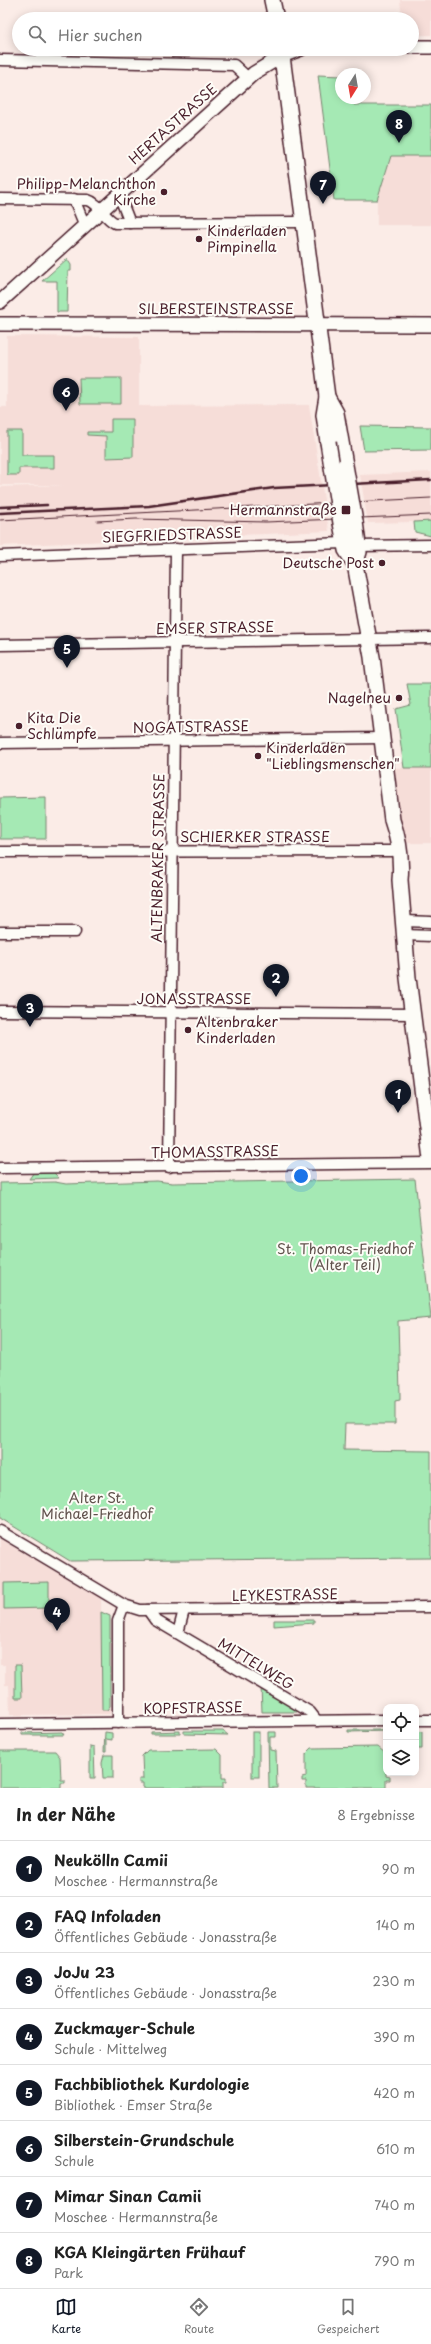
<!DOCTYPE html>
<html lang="de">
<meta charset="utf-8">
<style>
:root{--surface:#fff;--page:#f6f6f6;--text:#222;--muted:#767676;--line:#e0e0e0;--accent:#111827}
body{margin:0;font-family:"Playpen Sans",sans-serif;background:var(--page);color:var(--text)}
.controls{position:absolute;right:12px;bottom:12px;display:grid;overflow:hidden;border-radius:8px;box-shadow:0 2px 10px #0003}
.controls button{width:36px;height:36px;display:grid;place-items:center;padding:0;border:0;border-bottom:1px solid var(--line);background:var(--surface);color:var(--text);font:20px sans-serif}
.compass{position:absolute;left:335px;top:68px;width:36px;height:36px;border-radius:50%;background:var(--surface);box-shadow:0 2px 10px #0003;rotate:191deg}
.you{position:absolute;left:301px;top:1176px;width:14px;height:14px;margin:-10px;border:3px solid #fff;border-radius:50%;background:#1a73e8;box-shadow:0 0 0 6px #1a73e833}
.badge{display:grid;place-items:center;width:26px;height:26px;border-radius:50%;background:var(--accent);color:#fff;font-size:13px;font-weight:700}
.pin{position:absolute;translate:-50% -33px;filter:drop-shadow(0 1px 2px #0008)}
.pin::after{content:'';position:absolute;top:21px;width:14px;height:12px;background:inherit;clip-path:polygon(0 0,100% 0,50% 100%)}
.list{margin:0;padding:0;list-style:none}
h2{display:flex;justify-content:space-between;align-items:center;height:52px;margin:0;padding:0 16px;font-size:17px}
h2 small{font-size:13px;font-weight:400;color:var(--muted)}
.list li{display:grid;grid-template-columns:26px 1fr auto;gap:12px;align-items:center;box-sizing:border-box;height:56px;padding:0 16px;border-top:1px solid var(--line)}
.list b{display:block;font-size:15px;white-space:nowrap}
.list p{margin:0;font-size:13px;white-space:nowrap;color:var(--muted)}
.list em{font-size:13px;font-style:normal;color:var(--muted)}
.icon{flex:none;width:22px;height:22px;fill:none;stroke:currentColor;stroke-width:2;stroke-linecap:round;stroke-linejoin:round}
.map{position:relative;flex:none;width:431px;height:1788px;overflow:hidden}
.search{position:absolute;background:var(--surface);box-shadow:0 2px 10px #0003;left:12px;right:12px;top:12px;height:44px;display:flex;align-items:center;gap:10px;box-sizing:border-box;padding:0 14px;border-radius:22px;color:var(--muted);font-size:15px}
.sheet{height:500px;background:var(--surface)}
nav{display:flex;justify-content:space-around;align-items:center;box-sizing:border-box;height:56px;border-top:1px solid var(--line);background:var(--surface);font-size:11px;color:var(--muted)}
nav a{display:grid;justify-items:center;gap:2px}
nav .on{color:var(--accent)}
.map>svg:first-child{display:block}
</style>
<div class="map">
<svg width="431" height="1788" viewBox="0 0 431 1788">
<rect width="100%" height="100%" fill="#fbece7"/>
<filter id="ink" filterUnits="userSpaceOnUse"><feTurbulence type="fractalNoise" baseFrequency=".025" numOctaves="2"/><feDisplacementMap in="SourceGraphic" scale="8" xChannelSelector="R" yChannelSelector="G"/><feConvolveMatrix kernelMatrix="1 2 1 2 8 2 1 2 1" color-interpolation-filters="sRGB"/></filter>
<g filter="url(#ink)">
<!-- built -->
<g fill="#f6ddd8">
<polygon points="400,0 431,0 431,35 412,35 412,19 402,19"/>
<polygon points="391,156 431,156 431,225 377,225 377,201"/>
<polygon points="7,336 139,337 139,406 309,405 329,531 0,546 0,487 66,485 0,485 0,407 7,407"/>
<polygon points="431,472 431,536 415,532 414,522 368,523 360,475"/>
<polygon points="394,768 431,768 431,843 404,843"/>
<polygon points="0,1539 101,1599 101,1612 110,1616 110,1714 10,1715 9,1685 5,1685 5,1665 0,1665"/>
</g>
<!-- green -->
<g fill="#a5e9b4" stroke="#788470">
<polygon points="318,75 341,76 341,98 353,98 354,105 431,105 431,156 391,156 377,200 334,200"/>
<polygon points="67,259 71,265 71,271 68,271 67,312 57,312 57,281 42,281"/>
<polygon points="79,378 121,378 121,404 80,404"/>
<polygon points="111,419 133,419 133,457 106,458 106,436 87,435 87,432 111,432"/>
<polygon points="360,426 431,427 431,450 364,451"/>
<polygon points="7,431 22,431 22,455 54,455 54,468 19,468 19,475 7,475"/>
<polygon points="431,521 431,536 415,532 414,522"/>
<polygon points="407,684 431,684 431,768 404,768 396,709 411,705"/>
<polygon points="46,797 46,839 0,839 0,798"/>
<polygon points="34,1172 53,1172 59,1178 29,1179"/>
<polygon points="415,1179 431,1318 398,1321 400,1394 400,1400 395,1401 395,1424 345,1424 344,1450 431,1451 431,1558 70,1561 0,1518 0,1183 55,1182 66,1184 157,1181 172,1183"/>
<polygon points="49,1582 49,1608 4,1609 4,1583"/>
<polygon points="101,1612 110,1616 110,1706 107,1710 102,1710"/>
<polygon points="274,1620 314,1620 314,1623 274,1626"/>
<polygon points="15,1665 21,1665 22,1698 15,1698"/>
<polygon points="261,1686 297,1708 297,1712 262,1712"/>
<polygon points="348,1730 386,1730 386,1731 348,1732"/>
<polygon points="180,1731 180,1734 151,1734 151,1732"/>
<polygon points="184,1731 223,1731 228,1735 184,1734"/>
<polygon points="416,1731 422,1732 422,1749 416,1749"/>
<polygon points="62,1732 64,1735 22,1735 22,1733"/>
<polygon points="105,1732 112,1733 112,1740 106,1739 106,1752 104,1752"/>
<rect x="252" y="1732" width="7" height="45"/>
<polygon points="268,1732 276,1732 276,1737 270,1737 270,1750 276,1751 277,1788 269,1788"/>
<polygon points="90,1746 94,1747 95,1778 90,1778"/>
<polygon points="378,1747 386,1754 386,1776 390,1777 390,1780 386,1780 386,1788 306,1788 306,1781 302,1781 302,1778 306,1777 306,1754 312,1748"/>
<polygon points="216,1749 222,1755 222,1778 226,1778 226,1782 223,1782 223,1788 143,1788 143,1783 139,1783 139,1779 143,1779 142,1756 148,1750"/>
<polygon points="0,1751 55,1751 60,1757 61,1780 65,1780 65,1783 61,1783 61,1788 0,1788"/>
<polygon points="104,1755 113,1755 113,1778 103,1778 102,1763"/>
</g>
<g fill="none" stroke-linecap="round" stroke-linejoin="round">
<defs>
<g id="minor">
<polyline points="0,60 234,65 248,78"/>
<polyline points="119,195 130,223"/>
<path d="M0,199L88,200C99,203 104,218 115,223L304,222"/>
<polyline points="74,199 85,226"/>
<polyline points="359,546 431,545"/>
<polyline points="0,556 344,543"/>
<polyline points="0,645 431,638"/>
<polyline points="0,743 382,738"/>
<polyline points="0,852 391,851"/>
<polyline points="405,921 431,922"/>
<polyline points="0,932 75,932"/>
<polyline points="405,935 431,936"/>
<polyline points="0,1011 413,1014"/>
<polyline points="169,1167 176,549"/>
<polyline points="0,1168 431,1163"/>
<polyline points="0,1531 124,1605 140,1610 431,1607"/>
<polyline points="148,1610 155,1620 310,1712 317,1721"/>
<polyline points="178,1633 184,1610"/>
<polyline points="416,1720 431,1720"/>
<polyline points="118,1723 118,1621 124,1605"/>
<polyline points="0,1724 386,1720"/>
</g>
<g id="tertiary">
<polyline points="412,47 431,47"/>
<polyline points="0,302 254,73 282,56 301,49"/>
<polyline points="0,324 431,325"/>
</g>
<g id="secondary">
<polyline points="272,0 276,19"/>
<polyline points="281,49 327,397 324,415 328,442"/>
<polyline points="327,397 336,413 345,465"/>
<polyline points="355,522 359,552 355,564"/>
<path d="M341,523L346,550L355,564L372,657L392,820C399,840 402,859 400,880L408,978L431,1159"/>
</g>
</defs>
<!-- minor casing -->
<use href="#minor" stroke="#4a1f2b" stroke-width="13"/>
<!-- tertiary casing -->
<use href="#tertiary" stroke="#4a1f2b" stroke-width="16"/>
<!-- secondary casing -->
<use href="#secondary" stroke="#4a1f2b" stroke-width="18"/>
<!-- minor -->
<use href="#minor" stroke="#fdfcf7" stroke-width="10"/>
<!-- tertiary -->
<use href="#tertiary" stroke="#fdfcf7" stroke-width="13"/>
<!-- secondary -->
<use href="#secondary" stroke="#fdfcf7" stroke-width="15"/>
<!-- tram -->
<g stroke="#4a1f2b" stroke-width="1">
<polyline points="0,520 431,498"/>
<polyline points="97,521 136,519 266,522 431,515"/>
</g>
<!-- rail -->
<g stroke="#4a1f2b" stroke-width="2.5">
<polyline points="0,507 47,505"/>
<polyline points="0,513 149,506 274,488 431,480"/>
</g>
<defs>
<g id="secondary-bridge">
<polyline points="328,442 341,523"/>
<polyline points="345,465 355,522"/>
</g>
</defs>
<!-- secondary-bridge casing -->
<use href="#secondary-bridge" stroke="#4a1f2b" stroke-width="18" stroke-linecap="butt"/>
<!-- secondary-bridge -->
<use href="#secondary-bridge" stroke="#fdfcf7" stroke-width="15"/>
</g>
</g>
<!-- markers -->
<g fill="#4a1f2b" stroke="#fdfcf7" stroke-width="1.5">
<circle cx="164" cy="192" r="4"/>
<circle cx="199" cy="239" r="4"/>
<rect x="341" y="505" width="10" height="10" rx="2"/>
<circle cx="382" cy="563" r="4"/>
<circle cx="399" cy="698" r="4"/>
<circle cx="19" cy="726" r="4"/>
<circle cx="258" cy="756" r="4"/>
<circle cx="188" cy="1030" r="4"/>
</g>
<g text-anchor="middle" stroke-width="4" stroke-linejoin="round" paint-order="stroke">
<!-- street labels -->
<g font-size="14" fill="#4a1f2b" stroke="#fdfcf7">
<text transform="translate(173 124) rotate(-42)" y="5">HERTASTRASSE</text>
<text x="216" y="314">SILBERSTEINSTRASSE</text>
<text transform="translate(172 535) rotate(-2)" y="5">SIEGFRIEDSTRASSE</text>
<text transform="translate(215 628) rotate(-1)" y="5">EMSER STRASSE</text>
<text transform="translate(191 727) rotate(-1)" y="5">NOGATSTRASSE</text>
<text x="255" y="842">SCHIERKER STRASSE</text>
<text transform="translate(158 858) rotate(-89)" y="5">ALTENBRAKER STRASSE</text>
<text x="194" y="1004">JONASSTRASSE</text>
<text transform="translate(215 1152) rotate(-1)" y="5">THOMASSTRASSE</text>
<text transform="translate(285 1595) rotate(-1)" y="5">LEYKESTRASSE</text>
<text transform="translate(256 1664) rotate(31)" y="5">MITTELWEG</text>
<text transform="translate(193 1708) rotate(-1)" y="5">KOPFSTRASSE</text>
</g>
<!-- poi labels -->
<g font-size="14" fill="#4a1f2b" stroke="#fdfcf7" text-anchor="end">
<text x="156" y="189">Philipp-Melanchthon<tspan x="156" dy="16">Kirche</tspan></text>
<text x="207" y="236" text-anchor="start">Kinderladen<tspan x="207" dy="16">Pimpinella</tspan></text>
<text x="337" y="515">Hermannstraße</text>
<text x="374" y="568">Deutsche Post</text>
<text x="391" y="703">Nagelneu</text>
<text x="27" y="723" text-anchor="start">Kita Die<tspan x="27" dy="16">Schlümpfe</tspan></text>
<text x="266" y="753" text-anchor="start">Kinderladen<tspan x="266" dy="16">"Lieblingsmenschen"</tspan></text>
<text x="196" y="1027" text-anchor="start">Altenbraker<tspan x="196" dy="16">Kinderladen</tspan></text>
</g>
<!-- park labels -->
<g font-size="14" fill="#61524d" stroke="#fdfcf7">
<text x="345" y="1254">St. Thomas-Friedhof<tspan x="345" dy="16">(Alter Teil)</tspan></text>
<text x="97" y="1503">Alter St.<tspan x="97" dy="16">Michael-Friedhof</tspan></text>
</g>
</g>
</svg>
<div class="controls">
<button><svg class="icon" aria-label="locate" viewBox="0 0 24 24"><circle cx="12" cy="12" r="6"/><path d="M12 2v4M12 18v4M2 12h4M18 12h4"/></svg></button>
<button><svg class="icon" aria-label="layers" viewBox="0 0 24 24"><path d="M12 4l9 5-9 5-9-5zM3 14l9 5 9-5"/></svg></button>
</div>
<svg class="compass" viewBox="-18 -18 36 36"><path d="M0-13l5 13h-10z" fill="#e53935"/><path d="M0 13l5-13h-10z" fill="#767676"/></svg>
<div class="you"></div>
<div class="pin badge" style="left:398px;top:1113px">1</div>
<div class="pin badge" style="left:276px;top:997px">2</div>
<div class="pin badge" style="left:30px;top:1027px">3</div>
<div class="pin badge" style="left:57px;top:1631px">4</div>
<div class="pin badge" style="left:67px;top:668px">5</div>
<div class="pin badge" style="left:66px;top:411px">6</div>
<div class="pin badge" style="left:323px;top:204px">7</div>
<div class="pin badge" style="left:399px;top:143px">8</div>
<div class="search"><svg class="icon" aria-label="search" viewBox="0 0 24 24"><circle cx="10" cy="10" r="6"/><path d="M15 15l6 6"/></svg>Hier suchen</div>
</div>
<section class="sheet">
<h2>In der Nähe<small>8 Ergebnisse</small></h2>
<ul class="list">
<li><span class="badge">1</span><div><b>Neukölln Camii</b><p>Moschee · Hermannstraße</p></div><em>90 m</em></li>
<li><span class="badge">2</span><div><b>FAQ Infoladen</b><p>Öffentliches Gebäude · Jonasstraße</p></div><em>140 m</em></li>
<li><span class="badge">3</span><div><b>JoJu 23</b><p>Öffentliches Gebäude · Jonasstraße</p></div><em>230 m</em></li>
<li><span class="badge">4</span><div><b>Zuckmayer-Schule</b><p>Schule · Mittelweg</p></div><em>390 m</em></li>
<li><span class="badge">5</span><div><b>Fachbibliothek Kurdologie</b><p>Bibliothek · Emser Straße</p></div><em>420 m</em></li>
<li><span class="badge">6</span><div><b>Silberstein-Grundschule</b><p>Schule</p></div><em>610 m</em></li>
<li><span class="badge">7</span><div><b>Mimar Sinan Camii</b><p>Moschee · Hermannstraße</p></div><em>740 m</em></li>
<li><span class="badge">8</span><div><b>KGA Kleingärten Frühauf</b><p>Park</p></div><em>790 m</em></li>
</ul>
</section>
<nav>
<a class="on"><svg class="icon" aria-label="map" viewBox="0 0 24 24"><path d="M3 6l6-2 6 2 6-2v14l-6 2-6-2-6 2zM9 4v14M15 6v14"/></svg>Karte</a>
<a><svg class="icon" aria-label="directions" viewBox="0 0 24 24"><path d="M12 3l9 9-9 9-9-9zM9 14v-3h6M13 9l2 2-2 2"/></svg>Route</a>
<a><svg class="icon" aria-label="saved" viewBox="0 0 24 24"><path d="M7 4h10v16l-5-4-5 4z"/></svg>Gespeichert</a>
</nav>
